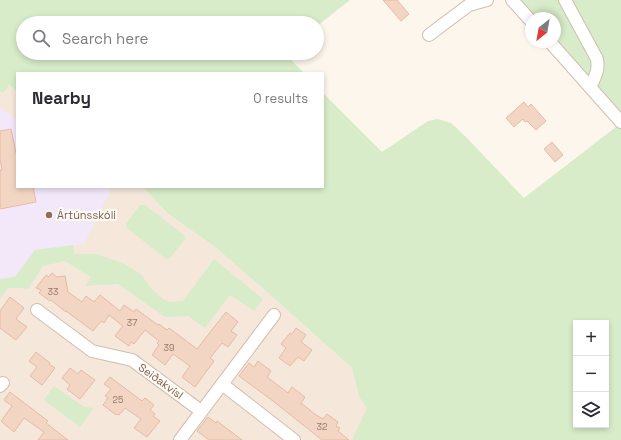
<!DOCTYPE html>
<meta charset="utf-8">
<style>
:root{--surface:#fff;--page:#f7f7f7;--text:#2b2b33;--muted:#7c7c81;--line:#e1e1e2}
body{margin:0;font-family:"Space Grotesk",sans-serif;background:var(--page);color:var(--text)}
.controls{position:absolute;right:12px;bottom:12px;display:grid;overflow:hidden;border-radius:0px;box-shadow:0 2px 6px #0003}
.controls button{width:36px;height:36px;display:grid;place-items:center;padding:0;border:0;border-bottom:1px solid var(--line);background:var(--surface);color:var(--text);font:20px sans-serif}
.compass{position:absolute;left:525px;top:12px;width:36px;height:36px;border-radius:50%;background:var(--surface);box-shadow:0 2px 6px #0003;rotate:211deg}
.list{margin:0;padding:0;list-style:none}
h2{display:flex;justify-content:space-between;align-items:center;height:52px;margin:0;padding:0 16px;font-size:17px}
h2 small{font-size:13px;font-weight:400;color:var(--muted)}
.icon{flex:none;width:22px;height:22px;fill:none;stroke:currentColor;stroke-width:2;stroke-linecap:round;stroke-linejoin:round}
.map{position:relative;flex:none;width:621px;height:440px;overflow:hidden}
.search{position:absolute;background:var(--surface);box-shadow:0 2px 6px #0003;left:16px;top:16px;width:308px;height:44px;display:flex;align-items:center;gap:10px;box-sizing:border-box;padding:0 14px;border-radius:22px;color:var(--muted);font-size:15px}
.panel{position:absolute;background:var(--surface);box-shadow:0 2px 6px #0003;left:16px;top:72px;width:308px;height:116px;border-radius:0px}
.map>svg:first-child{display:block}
</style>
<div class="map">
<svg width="621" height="440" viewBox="0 0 621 440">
<rect width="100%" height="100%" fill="#fdf6ec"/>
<!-- residential -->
<polygon fill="#f5e8da" points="0,79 17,91 17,187 143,187 167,213 215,247 268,293 352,368 359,397 375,418 363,440 0,440"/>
<!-- education -->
<polygon fill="#f3e8fa" points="0,108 17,120 17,187 112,187 84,244 35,250 15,277 0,279"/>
<!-- green -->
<g fill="#d8ecc9" fill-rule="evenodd">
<polygon points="0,0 350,0 317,26 317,23 23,23 23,53 284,53 304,73 17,73 17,91 9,85 3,93 0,91"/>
<polygon points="518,0 621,0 621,116 555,41 555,18 534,18"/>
<path d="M323,93L382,152L428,121L438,119L451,123L466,137L524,198L621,123V440H352L367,408L359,397L352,368L268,293L215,247L167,213L143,187H323ZM576,323H606V425H576Z"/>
<polygon points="140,205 145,205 184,235 185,239 170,258 166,259 127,228 126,224"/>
<polygon points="73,245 74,254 96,254 123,263 141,274 150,287 163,299 170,302 183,301 214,259 263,299 254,311 230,295 205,328 188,316 165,317 118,284 85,286 91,277 65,261 43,266 28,289 21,288 8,288 0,299 0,279 15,277 35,250"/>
<polygon points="54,386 84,407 94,408 80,427 44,400"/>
</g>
<!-- building -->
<g fill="#f3d5c3" stroke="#e6bba3">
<polygon points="383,0 397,0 409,14 401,21"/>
<polygon points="524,102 528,107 531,104 546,121 536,130 527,121 525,122 523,119 514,127 506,118"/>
<polygon points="11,129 16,153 17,153 17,187 33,187 36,202 0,209 0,170 2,170 0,159 0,131"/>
<polygon points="552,142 563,155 555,162 544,149"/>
<polygon points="52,273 57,277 65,276 68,292 82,302 86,296 94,302 100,295 120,311 124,305 134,312 136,309 158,325 159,324 167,330 169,328 197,349 226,312 238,322 231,331 237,335 228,347 222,343 210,358 214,361 195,387 182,377 190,366 173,354 165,365 152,355 159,345 157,343 159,341 145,330 134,344 131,342 129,346 115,336 123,326 109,315 104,323 101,321 93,331 66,311 66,312 51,300 50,301 39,293 41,290 36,288 46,275 49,277"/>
<polygon points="10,297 24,308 16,319 27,327 16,340 0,328 0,311"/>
<polygon points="296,328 306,335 301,342 312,350 304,361 298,357 290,366 279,358 286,348 281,344 290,333 292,334"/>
<polygon points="36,352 50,363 49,364 55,368 42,385 30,376 37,367 29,361"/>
<polygon points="258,361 271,371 267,377 288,393 292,387 305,397 301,403 316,415 323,419 327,414 338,422 336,426 340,428 338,431 349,440 322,440 273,401 239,376 249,363 254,367"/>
<polygon points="70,368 78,374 81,370 95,380 80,399 67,389 70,385 62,378"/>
<polygon points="110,377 142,401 145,398 154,405 150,410 155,414 153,416 160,421 147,437 134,428 141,419 125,408 119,415 117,414 116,415 103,405 108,398 105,396 111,389 104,384"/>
<polygon points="10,392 48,421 46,423 68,440 38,440 44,432 24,418 14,432 1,421 12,406 4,400"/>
<polygon points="208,417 216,423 217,421 242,440 209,440 197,431"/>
</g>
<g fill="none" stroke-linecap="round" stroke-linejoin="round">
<defs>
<g id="minor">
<polyline points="512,0 531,21"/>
<path d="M565,0L597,59C599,71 595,77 590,87"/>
<polyline points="429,35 469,5 487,0"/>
<polyline points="550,42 621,122"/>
<polyline points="37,310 92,351 132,360 201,411"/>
<polyline points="222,384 294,440"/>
<polyline points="0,386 3,383"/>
<polyline points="180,440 274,315"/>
</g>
</defs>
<!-- minor casing -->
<use href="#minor" stroke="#d1beb0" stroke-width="14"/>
<!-- minor -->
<use href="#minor" stroke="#fff" stroke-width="12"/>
</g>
<!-- markers -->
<circle fill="#8d6e63" stroke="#fffaf3" stroke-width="1.5" cx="49" cy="215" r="4"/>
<g text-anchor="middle" stroke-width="4" stroke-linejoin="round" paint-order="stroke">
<!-- number labels -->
<g font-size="9" fill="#987a6a">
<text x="53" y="295">33</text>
<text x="132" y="326">37</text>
<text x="169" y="351">39</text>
<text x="118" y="403">25</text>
<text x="322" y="430">32</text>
</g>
<!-- education labels -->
<g font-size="11" fill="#785e54" stroke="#fffaf3" text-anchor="start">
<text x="57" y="219">Ártúnsskóli</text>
</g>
<!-- street labels -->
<g font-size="11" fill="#7a5c4d" stroke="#fffaf3">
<text transform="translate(161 381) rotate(36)" y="4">Seiðakvísl</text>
</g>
</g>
</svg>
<div class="controls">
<button>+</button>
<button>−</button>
<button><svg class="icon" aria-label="layers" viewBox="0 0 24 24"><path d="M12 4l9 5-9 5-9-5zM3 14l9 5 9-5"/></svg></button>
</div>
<svg class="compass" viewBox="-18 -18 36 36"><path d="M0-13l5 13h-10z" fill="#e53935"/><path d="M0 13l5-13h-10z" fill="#7c7c81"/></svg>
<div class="search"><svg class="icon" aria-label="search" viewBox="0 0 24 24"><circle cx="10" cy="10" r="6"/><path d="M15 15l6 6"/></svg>Search here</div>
<section class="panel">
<h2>Nearby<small>0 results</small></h2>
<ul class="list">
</ul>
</section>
</div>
